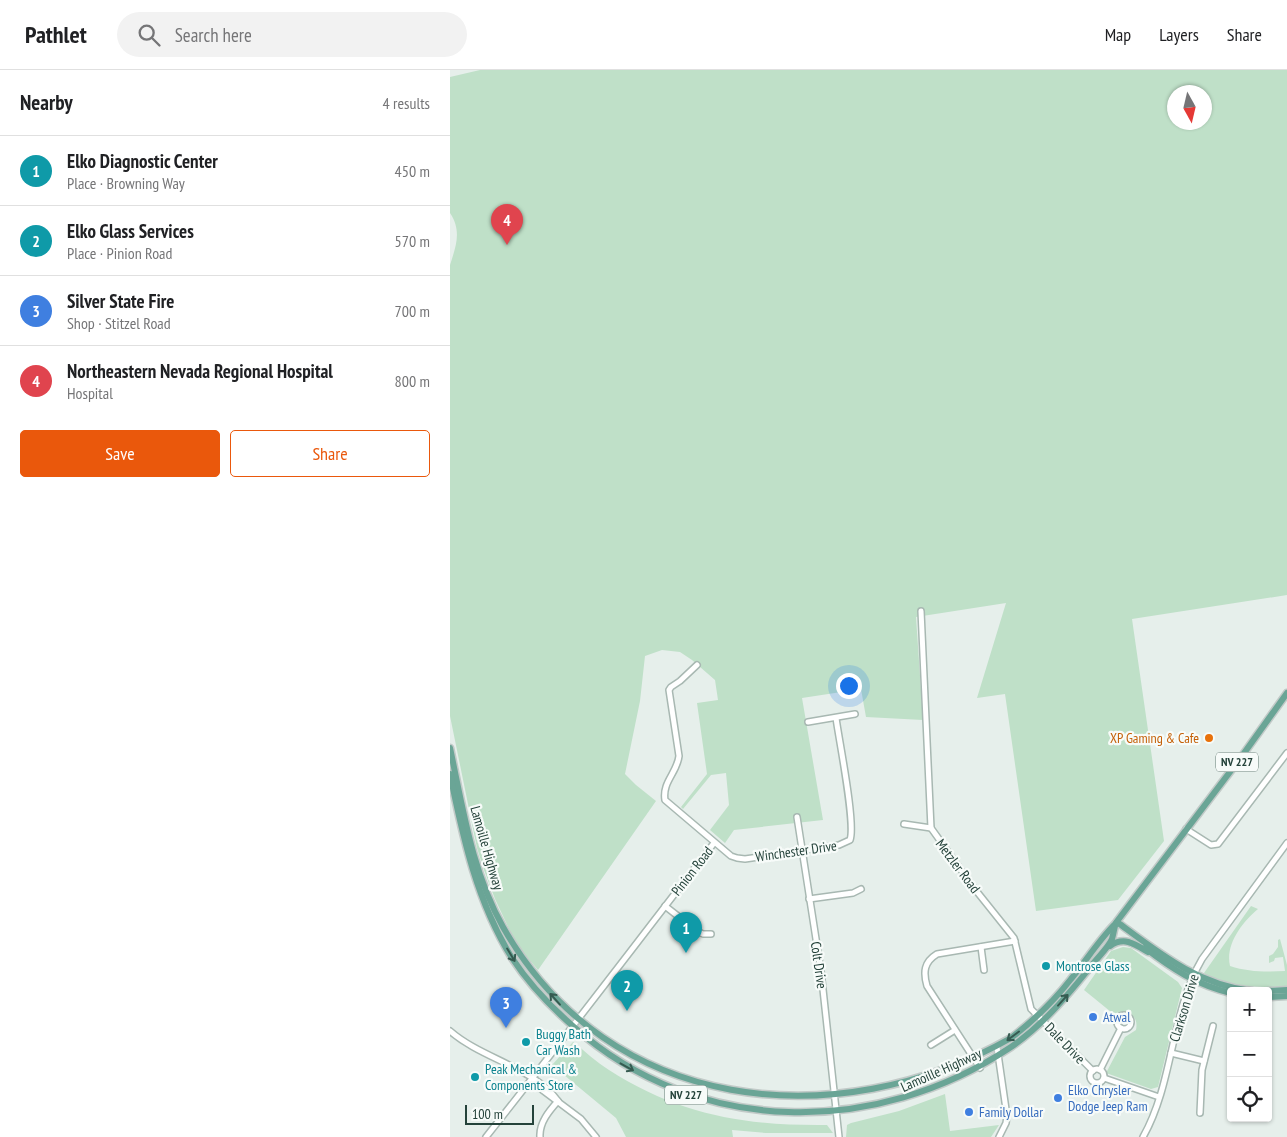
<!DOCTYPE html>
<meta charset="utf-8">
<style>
:root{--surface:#fff;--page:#f2f2f2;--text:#202124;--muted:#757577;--line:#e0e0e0;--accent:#ea580c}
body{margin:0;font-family:"PT Sans Narrow",sans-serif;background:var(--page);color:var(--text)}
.controls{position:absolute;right:15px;bottom:15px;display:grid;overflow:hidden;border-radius:5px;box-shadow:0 1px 4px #0004}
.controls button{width:45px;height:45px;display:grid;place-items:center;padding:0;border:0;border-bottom:1px solid var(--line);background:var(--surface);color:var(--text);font:25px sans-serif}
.compass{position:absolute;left:717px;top:15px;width:45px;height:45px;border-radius:50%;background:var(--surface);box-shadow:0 1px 4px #0004;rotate:172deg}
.scale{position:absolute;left:15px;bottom:12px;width:69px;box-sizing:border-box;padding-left:5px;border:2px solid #24423a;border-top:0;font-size:14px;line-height:18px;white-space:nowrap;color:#24423a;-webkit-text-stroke:4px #f7fbf9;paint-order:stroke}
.you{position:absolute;left:398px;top:615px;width:18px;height:18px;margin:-12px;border:4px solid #fff;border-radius:50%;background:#1a73e8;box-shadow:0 0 0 8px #1a73e833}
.badge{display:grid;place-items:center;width:32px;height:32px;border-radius:50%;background:var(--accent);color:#fff;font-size:16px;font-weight:700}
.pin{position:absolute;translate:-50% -41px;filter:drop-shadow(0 1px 2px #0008)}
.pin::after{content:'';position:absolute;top:26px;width:18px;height:15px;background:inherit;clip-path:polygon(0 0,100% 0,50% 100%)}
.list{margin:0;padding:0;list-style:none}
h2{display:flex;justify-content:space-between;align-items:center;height:65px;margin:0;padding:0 20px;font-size:21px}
h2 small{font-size:16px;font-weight:400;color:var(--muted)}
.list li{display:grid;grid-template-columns:32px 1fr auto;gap:15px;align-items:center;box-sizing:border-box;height:70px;padding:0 20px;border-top:1px solid var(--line)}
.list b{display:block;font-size:19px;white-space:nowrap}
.list p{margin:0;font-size:16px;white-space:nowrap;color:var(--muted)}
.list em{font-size:16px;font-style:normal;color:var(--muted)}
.actions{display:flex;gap:10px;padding:15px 20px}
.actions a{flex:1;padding:11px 0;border:1px solid var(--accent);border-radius:5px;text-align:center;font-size:18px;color:var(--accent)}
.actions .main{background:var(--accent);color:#fff}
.icon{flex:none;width:28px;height:28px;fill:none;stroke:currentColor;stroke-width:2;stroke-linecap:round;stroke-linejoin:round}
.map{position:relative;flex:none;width:837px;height:1067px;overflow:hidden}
header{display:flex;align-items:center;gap:30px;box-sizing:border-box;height:70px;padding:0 25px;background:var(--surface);border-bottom:1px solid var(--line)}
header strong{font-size:24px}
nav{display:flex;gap:28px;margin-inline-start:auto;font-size:18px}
.search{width:350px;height:45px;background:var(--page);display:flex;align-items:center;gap:12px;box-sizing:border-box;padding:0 18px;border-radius:28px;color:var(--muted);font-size:19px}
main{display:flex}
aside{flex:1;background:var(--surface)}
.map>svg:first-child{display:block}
</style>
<header>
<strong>Pathlet</strong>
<div class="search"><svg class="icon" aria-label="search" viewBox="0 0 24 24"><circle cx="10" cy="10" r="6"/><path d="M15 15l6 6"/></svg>Search here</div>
<nav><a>Map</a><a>Layers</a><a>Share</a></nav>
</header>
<main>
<aside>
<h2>Nearby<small>4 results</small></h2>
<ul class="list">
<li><span class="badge" style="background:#0f9aa8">1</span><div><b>Elko Diagnostic Center</b><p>Place · Browning Way</p></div><em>450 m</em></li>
<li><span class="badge" style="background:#0f9aa8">2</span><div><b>Elko Glass Services</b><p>Place · Pinion Road</p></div><em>570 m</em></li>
<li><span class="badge" style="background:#3f7fe0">3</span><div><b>Silver State Fire</b><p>Shop · Stitzel Road</p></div><em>700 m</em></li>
<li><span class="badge" style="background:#e0444e">4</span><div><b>Northeastern Nevada Regional Hospital</b><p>Hospital</p></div><em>800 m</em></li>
</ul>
<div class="actions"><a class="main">Save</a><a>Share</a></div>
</aside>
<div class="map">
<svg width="837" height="1067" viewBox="0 0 837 1067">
<rect width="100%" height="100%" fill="#e6efeb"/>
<!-- green -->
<g fill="#bfe0c8" fill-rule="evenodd">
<path d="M30,0H837V525L682,549L714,771L668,830L586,841L555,624L527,628L556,533L466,547L473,650L416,647L411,619L352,628L373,750L284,760L275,773L260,760L279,735L276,703L261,705L233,739L231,737L257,704L247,633L268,630L265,610L242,590L230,582L212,580L195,586L190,631L175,704L186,715L206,731L88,900L71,880L60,861L45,829L34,800L27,778L0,646V195C6,176 12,161 0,143V7ZM724,22H754V52H724Z"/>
<path d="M801,836L808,839C792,852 775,875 780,896C798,902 816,902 835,901L833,887L825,888L824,891L819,893V886L823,884L828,877V870L830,869L837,895V916C818,919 768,916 754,903Z"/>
<path d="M673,877L681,878L728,912L732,918L708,1017L701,1019L656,1003L675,967L686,960C689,945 678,941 666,946L634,920L661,881Z"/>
<path d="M123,972C135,981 146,992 159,1000C229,1045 296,1056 377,1055L383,1063H316L282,1060L283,1067H176L166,1048L102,995Z"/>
<polygon points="495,1024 500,1061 549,1055 541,1067 396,1067 397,1055 401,1053 449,1041"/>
</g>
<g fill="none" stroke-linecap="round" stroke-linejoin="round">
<defs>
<g id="minor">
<polyline points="471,541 481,758 524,818 564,868 581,939 643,1001"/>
<path d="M247,595L230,611L221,617L219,620L229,686C227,703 212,712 215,730L281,786L287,788L295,789L389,775L400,770C406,754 389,670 386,648"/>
<polyline points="358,652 405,644"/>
<polyline points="347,747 371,901 389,1067"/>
<polyline points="454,754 481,758"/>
<polyline points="736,759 761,775 768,774 837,683"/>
<polyline points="359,829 403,823 411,819"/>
<polyline points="215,836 247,861 253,864 261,864"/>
<polyline points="531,877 534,900"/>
<circle cx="674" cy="952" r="7"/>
<path d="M0,961C32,989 83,997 108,1031"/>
<polyline points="481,975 505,960"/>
<polyline points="547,977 557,1046 556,1053 549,1067"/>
<polyline points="721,983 754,991"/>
<path d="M530,998L477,916C473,902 474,892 487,884L565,871"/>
<circle cx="647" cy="1006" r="7"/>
<polyline points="650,1000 671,958"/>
<polyline points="654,1008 709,1027"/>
<polyline points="83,1009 87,1016 131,1049 146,1067"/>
<polyline points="750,1043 752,1000 763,956"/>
<path d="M36,1067C113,970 188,871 264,773"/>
<path d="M90,1067C89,1053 99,1041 108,1031"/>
<path d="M693,1067C724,1012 720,944 752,889L837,773"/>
</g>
<g id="major">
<path d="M0,678C13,739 22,802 53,857C159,1044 386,1067 561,968C583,951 604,931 621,909C636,891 648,871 665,854L792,686L837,623"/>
<path d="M0,704C13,768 27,832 62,888C79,914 101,937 124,957C248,1067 426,1067 561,977C593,955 618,925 642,895C648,887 658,878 662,869C663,865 664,860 665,856"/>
<path d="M667,852C709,883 748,915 802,921"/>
<path d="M660,876C674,866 685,874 698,882"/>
<path d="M695,878C722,899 747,915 781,923"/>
<polyline points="818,921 837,920"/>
<polyline points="818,927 837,926"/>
</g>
</defs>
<!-- minor casing -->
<use href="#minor" stroke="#a8b8b2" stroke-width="8"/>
<!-- major casing -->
<use href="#major" stroke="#c2cac8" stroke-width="9"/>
<!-- minor -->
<use href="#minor" stroke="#fff" stroke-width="5"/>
<!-- major -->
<use href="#major" stroke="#6aa596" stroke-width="6"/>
</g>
<!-- one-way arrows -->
<defs><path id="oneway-shaft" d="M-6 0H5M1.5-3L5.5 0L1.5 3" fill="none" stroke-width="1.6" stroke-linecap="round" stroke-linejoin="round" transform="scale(1.25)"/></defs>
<g stroke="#365b51">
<use href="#oneway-shaft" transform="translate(61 885) rotate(59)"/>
<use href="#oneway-shaft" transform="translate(105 929) rotate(-132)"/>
<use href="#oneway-shaft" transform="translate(613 930) rotate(-48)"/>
<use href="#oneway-shaft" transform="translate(563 966) rotate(143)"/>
<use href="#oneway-shaft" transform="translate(177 997) rotate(29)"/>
</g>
<!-- markers -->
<circle fill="#e8710a" stroke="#f7fbf9" stroke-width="2" cx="759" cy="668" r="5"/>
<g fill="#0f9aa8" stroke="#f7fbf9" stroke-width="2">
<circle cx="596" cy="896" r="5"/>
<circle cx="76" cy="972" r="5"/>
<circle cx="25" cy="1007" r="5"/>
</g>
<g fill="#3f7fe0" stroke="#f7fbf9" stroke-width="2">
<circle cx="643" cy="947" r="5"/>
<circle cx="608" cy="1028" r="5"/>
<circle cx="519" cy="1042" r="5"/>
</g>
<g text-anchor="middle" stroke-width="4.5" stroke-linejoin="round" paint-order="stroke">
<!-- shield labels -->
<g fill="#f7fbf9" stroke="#637a73" stroke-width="1">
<rect x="766" y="682.5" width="42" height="19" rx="4"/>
<rect x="215" y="1015.5" width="42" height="19" rx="4"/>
</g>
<g font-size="12" font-weight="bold" fill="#24423a">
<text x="787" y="696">NV 227</text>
<text x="236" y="1029">NV 227</text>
</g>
<!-- food labels -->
<g font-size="14" fill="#c56008" stroke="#f7fbf9" text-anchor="end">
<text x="749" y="673">XP Gaming &amp; Cafe</text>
</g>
<!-- street labels -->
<g font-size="14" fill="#24423a" stroke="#f7fbf9">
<text transform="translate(37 778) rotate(74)" y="5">Lamoille Highway</text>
<text transform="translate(346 781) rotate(-8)" y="5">Winchester Drive</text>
<text transform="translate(508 796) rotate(53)" y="5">Metzler Road</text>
<text transform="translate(242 801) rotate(-52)" y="5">Pinion Road</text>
<text transform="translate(369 895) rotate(82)" y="5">Colt Drive</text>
<text transform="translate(734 938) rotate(-73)" y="5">Clarkson Drive</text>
<text transform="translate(615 973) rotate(46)" y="5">Dale Drive</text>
<text transform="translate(491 1000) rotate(-24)" y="5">Lamoille Highway</text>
</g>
<!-- culture labels -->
<g font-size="14" fill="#0d838f" stroke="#f7fbf9" text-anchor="start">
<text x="606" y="901">Montrose Glass</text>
<text x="86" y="969">Buggy Bath<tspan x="86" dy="16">Car Wash</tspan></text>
<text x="35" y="1004">Peak Mechanical &amp;<tspan x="35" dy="16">Components Store</tspan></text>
</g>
<!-- shop labels -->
<g font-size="14" fill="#366cbe" stroke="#f7fbf9" text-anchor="start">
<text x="653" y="952">Atwal</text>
<text x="618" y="1025">Elko Chrysler<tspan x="618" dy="16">Dodge Jeep Ram</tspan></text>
<text x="529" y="1047">Family Dollar</text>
</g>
</g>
</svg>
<div class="controls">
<button>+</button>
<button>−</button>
<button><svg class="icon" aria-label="locate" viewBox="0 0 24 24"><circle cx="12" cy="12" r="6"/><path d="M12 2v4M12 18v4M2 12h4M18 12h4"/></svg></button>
</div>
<svg class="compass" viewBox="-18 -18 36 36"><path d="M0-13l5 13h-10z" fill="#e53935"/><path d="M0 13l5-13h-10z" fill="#757577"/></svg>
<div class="scale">100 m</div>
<div class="you"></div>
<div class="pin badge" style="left:236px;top:883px;background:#0f9aa8">1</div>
<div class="pin badge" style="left:177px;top:941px;background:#0f9aa8">2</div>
<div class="pin badge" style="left:56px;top:958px;background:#3f7fe0">3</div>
<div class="pin badge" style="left:57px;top:175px;background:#e0444e">4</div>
</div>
</main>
